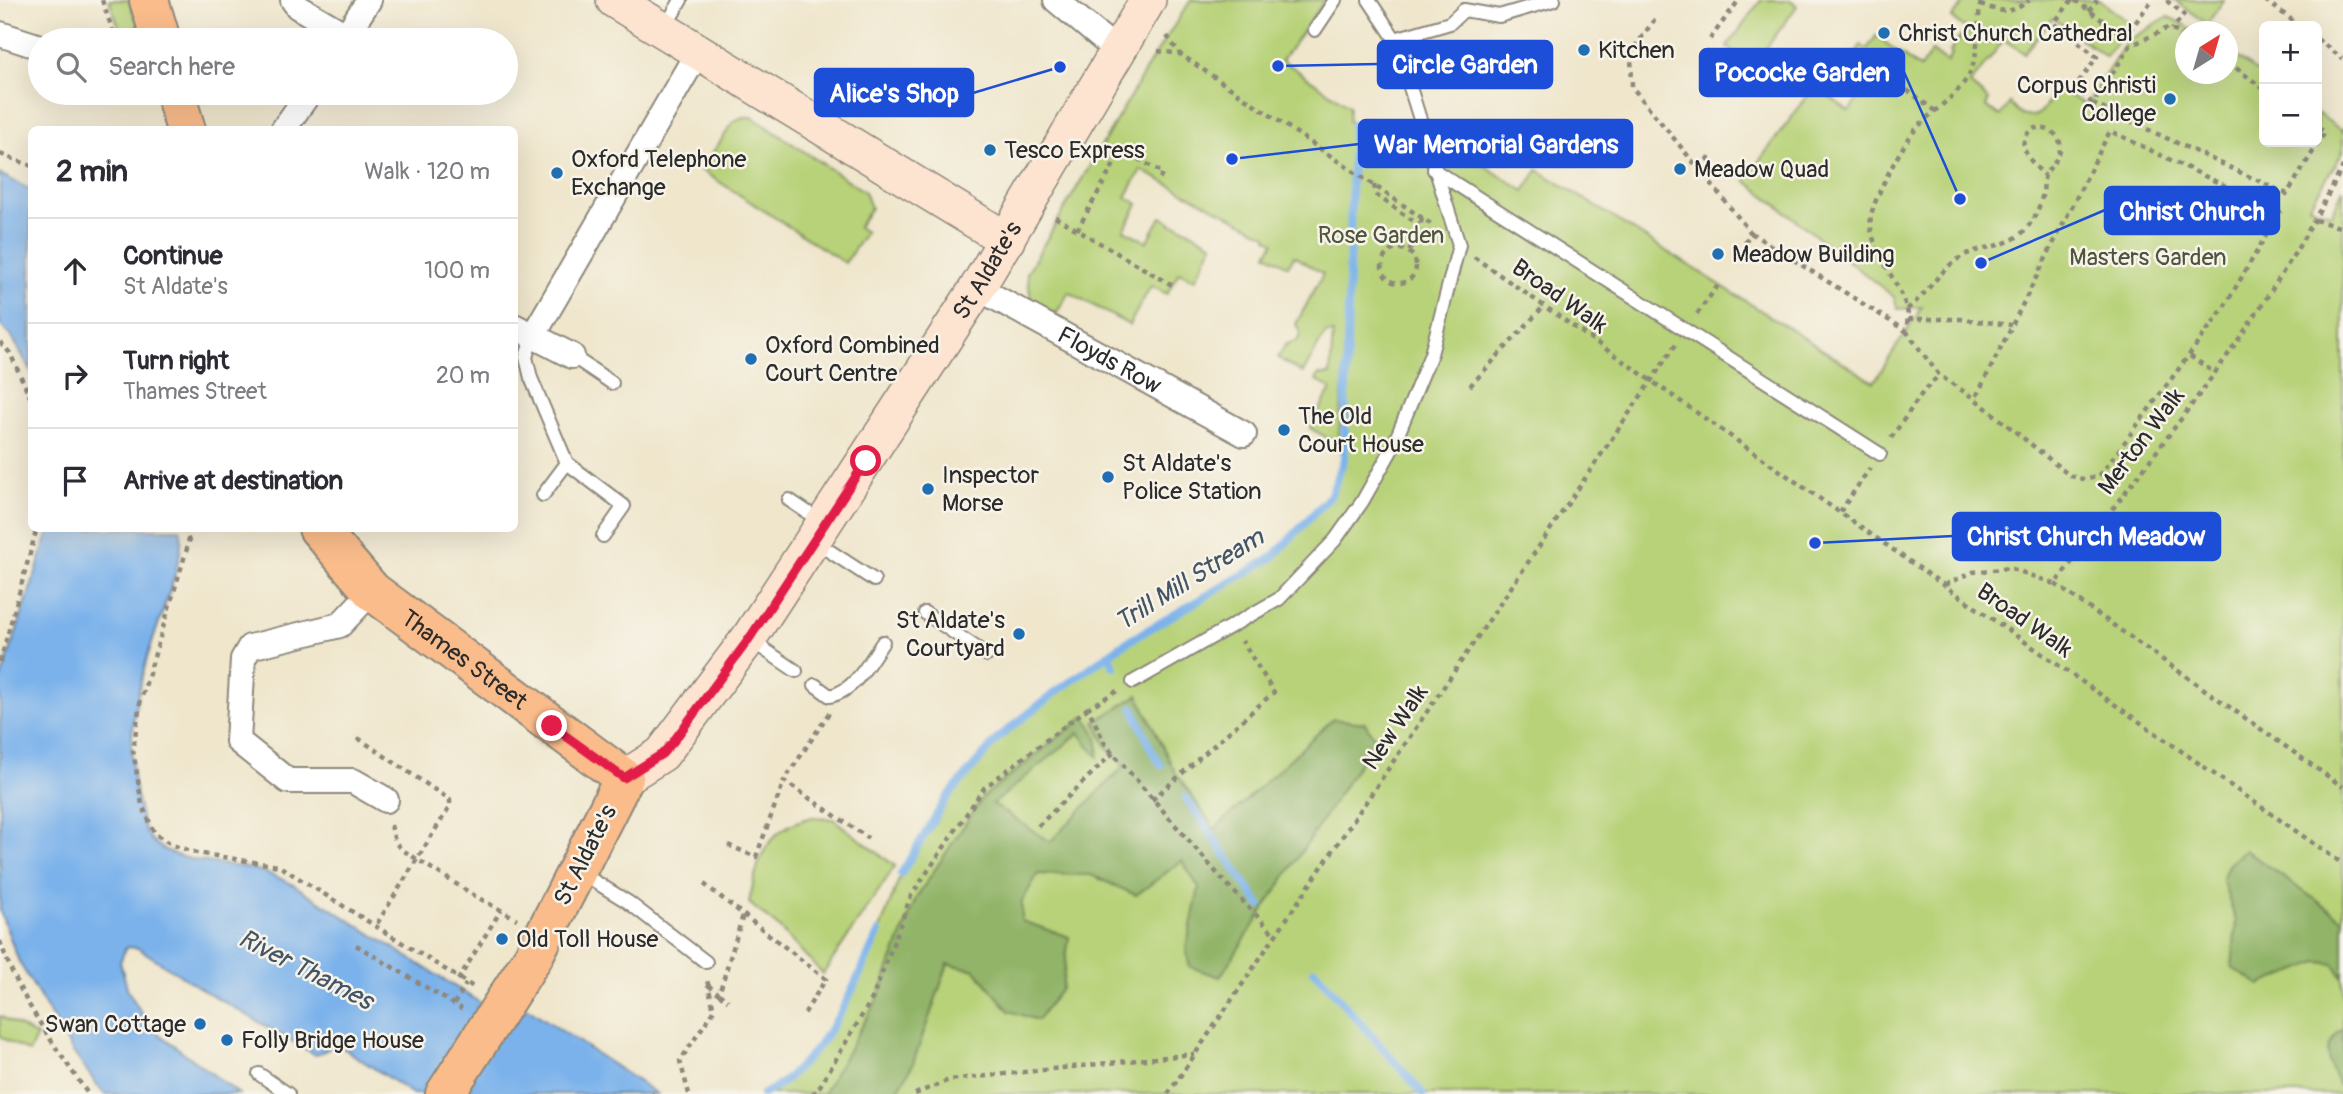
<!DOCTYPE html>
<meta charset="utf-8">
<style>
:root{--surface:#fff;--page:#f2f2f3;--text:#2b2b33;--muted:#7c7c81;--line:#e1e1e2}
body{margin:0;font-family:Pangolin,sans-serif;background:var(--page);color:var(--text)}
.controls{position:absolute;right:21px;top:21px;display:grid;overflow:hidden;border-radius:10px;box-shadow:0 7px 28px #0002}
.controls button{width:63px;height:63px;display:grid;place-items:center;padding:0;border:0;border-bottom:2px solid var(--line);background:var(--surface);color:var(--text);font:35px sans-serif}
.compass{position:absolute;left:2175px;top:21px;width:63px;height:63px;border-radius:50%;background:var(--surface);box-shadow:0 7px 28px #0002;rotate:37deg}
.stop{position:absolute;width:21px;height:21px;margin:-16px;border:5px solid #e11d48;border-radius:50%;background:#fff}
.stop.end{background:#e11d48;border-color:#fff;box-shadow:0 2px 7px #0008}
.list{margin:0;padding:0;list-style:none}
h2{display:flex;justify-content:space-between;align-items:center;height:91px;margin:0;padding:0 28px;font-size:30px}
h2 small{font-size:23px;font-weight:400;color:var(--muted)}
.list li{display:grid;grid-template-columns:46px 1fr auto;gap:21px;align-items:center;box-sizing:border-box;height:105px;padding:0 28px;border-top:2px solid var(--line)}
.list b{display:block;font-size:26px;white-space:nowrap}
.list p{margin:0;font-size:23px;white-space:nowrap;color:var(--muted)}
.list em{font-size:23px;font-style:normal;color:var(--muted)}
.icon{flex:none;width:38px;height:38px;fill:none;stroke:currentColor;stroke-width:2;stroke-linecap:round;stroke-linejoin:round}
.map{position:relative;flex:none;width:2343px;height:1094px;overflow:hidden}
.search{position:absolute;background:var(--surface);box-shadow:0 7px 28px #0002;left:28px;top:28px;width:490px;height:77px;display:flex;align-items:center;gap:18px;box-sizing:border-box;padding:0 24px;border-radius:38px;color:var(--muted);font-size:26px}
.panel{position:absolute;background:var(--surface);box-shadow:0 7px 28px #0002;left:28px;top:126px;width:490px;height:406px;border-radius:10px}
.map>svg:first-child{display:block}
</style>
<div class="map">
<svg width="2343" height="1094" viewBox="0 0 2343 1094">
<rect width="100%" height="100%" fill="#f7f3e8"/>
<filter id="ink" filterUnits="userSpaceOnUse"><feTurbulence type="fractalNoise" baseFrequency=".0143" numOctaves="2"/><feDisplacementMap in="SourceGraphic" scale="14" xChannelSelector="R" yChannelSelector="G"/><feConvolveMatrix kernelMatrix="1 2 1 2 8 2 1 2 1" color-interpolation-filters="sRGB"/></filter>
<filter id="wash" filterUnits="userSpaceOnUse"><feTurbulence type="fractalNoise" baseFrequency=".00686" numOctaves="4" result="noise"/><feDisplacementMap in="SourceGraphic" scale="28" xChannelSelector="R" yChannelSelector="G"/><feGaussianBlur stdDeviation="1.57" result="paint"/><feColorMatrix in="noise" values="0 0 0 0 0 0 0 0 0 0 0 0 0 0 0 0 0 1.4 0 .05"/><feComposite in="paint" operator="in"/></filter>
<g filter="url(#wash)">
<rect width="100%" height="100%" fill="#efe6cc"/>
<!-- green -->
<g fill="#b7d278" stroke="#717e52" stroke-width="2">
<polygon points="109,0 128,0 144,40 124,40"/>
<path d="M1191,0H1325L1282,60L1349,106L1348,121L1410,152L1407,137L1436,130L1454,146L1524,191L1538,170L1874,382L1922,307L1898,309L1894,297L1745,180L1815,86L1849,111L1875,76L1851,59L1861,45L1867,49L1876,36L1920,68L1932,51L1947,62L1952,54L1950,52L1961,36L1964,38L1969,31L1952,18L1966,0H2099L2130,23L2106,57L2053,18L2024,53L2004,40L1970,84L1989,100L1986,106L2000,116L2010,103L2021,115C2042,122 2048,102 2056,88L2086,105L2127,41L2169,17L2196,31L2186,32V74H2228V51L2264,77V142H2317V113L2341,130L2343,128V152L2309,206L2332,214L2343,189V1094H763L777,1088L817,1050L834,1028L879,932L901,874L946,799L999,737L1056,692L1122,645L1273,557L1331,495L1344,459L1350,299L1338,444L1310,428L1331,389L1316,380L1319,375H1330L1333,333L1325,334L1303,373L1278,358L1285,345L1298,340L1300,332L1296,324L1323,274L1294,256L1288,266L1267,254L1274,242L1267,238V235L1141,170L1126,197L1138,204L1124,230L1147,242L1161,217L1171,222V224L1178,225L1213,244L1195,280L1179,272L1167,294L1151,286L1129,325L1069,292L1056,314L1031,300L1027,273L1151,61Z"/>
<polygon points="1761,0 1789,0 1797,6 1753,66 1727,47"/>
<polygon points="2174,0 2224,0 2207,24"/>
<polygon points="743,117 752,117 865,192 871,208 858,227 866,232 845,263 701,170 734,121"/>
<path d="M813,817L833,819L895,866L823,974L777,926L749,903C758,859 764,828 813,817Z"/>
<polygon points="0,1016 37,1036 29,1052 0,1037"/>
</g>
<!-- forest -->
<g fill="#91b468" stroke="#5e704a" stroke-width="2">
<path d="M1138,695L1175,772L1215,829L1333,719L1365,723L1375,739L1220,977L1190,967L1186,949L1199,888L1182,861L1136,895L1091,875L1038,874L1022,901V921L1069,937L1062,988L1037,1020L1009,1011L975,970L948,964L912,1066L896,1094H823L877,1000L916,898L983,797L1084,717C1095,728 1100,742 1098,757L1079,733L993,804L1050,842L1124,766L1106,746L1095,722Z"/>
<polygon points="2245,850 2343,919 2343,978 2334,964 2318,962 2260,985 2232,968 2236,921 2222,879 2228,865"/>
<path d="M2343,1028V1088L2339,1086C2328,1060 2319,1050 2343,1028Z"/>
</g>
<!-- water -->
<g fill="#7bb2eb" stroke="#536e8b" stroke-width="2">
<polygon points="0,174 31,190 31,371 11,335 0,325"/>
<path d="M50,529H180C189,552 153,633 146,662C133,708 126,751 137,799C140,811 142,829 151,839C172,864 228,863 257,870C269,873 281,879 292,884L514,1024L526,1007L657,1094H413L337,1044L316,1055L203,990L138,948L126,947L120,962L128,991L151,1028L239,1094H104L73,1052L19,962L0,911V682Z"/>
</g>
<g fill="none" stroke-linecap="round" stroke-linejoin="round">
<!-- stream -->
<g stroke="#7bb2eb" stroke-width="8">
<polyline points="1109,654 1114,667"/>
<polyline points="1133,708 1153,753 1161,765"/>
<polyline points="1186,798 1260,905"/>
<polyline points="901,874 946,799 999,737 1056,692 1122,645 1273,557 1331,495 1344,459 1353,124"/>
<polyline points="1314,970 1423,1094"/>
<path d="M763,1094C777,1088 786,1080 797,1069C839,1030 855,983 879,932"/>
</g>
</g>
</g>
<g filter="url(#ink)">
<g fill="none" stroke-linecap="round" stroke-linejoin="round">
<defs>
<g id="lane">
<polyline points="664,29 681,0"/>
<polyline points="1315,30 1335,0"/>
<polyline points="1395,39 1450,23 1464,10 1499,16 1554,0"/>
<polyline points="1434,170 1880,454"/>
<polyline points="533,336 526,357 531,378 567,463 624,506 603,536"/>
<polyline points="572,356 612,383"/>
<polyline points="543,495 567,463"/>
<polyline points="789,500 822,522"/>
<polyline points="814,541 874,580"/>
<polyline points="925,613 987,655"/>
<polyline points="749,639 796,671"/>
<polyline points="1133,682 1279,599 1335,540 1362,502 1392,449 1431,354 1459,245 1395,39 1369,0"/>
<path d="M815,685L830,696C855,691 869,662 883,642"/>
<polyline points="581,873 628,902 706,962"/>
<polyline points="259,1074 288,1094"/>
</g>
<g id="street">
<polyline points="293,0 298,7 346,35"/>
<polyline points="1056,0 1117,51"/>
<polyline points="0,34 40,47"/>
<polyline points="343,40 369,0"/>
<polyline points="283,130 309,93"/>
<path id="s1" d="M978,288L1244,434"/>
<polyline points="514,326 572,356"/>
<polyline points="533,336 699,50"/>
<polyline points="372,591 340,625 250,647 243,659 238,741 288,781 353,781 386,800"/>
</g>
<g id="secondary">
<polyline points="614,0 1007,240"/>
<path id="s2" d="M624,778L662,754L749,638L976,290L1148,0"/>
</g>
<g id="primary">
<polyline points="149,0 161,40"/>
<polyline points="175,93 186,130"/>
<path id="s3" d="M318,528L372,591L624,778L533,957L445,1094"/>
</g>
</defs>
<!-- lane casing -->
<use href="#lane" stroke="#8d887c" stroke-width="16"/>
<!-- street casing -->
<use href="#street" stroke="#8d887c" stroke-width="28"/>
<!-- secondary casing -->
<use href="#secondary" stroke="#8d887c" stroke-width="38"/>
<!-- primary casing -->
<use href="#primary" stroke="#8d887c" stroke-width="42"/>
<!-- path -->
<g stroke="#8d887c" stroke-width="4.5" stroke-dasharray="5 5" stroke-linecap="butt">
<polyline points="102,0 116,40"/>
<polyline points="2072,0 2054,23 2097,57 2075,87 2093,104"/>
<polyline points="2075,0 2125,37 2152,0"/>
<polyline points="2168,0 2168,2 2184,14 2172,30"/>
<polyline points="2265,0 2300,26"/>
<path d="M1980,5C2002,11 2009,16 2029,0"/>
<polyline points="2089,11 2097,0"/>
<polyline points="1655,19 1631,52 1632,87 1751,233 1745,242"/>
<polyline points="1167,36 1180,54 1431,224"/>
<polyline points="2186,36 2168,28 2130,46 2093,104 2287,194 2325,132 2317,126"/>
<polyline points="1710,39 1739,0"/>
<polyline points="2317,39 2343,59"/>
<polyline points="1158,51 1180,54"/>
<polyline points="1859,54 1935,111"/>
<polyline points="2228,62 2264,89"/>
<polyline points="120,93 133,98 143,98"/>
<polyline points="0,154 32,166"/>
<polyline points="1701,169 1711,155"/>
<polyline points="1374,185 1376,195 1419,225"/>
<polyline points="1055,217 1172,285"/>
<polyline points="2315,220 2343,228"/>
<polyline points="1077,230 1122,150 1163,173 1159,180"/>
<path d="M1751,233L1906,331C1907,324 1909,316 1907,310C1900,282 1866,245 1871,216C1874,198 1904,140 1918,127C1933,110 1955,98 1967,78C1981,55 1976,26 1981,0"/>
<circle cx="1399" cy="266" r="17"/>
<polyline points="1409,251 1423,217"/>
<polyline points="1474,257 2343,864"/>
<path d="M1907,309C1928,294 1938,271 1961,257C1980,246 2004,248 2021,234C2033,223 2040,208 2043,192C2044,187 2043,180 2045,176C2047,170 2054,164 2057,158C2067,140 2053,127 2035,128C2010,142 2032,163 2045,176"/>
<polyline points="1697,314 1719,284"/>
<polyline points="1908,319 1960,319 2011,325"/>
<path d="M1906,331L1939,375L1975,399L2069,475C2084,481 2093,481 2104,470L2223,309L2280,212L2110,131L1975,399"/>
<polyline points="0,342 10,353 32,401"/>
<polyline points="2190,356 2209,369 2216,371"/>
<polyline points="1470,386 1544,306"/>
<polyline points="1891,438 1923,392 1939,375"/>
<polyline points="1840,512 1870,468"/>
<polyline points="185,528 189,542 140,703 133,750 142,805 155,834 175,846 197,853 279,866 475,988"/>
<polyline points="2055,584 2343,787"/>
<path d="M1945,585L1973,572L2010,568L2055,584C2157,449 2267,318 2343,166"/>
<polyline points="0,662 37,528"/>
<polyline points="1117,691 1088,708 1106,746 1113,753 1222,879 1275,935"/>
<polyline points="829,713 784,781 868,838"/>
<polyline points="358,738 450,800 450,806 375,927"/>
<polyline points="1152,800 1274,692 1242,641"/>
<polyline points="391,825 395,842 401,849 475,896 517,919"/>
<polyline points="1038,826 1113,753"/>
<polyline points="728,845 756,857 784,781"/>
<polyline points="704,884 826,979 804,1014"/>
<path d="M0,941C19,998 54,1045 88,1094"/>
<polyline points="356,945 462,1009"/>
<polyline points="458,980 501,910"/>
<polyline points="708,985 719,994 743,915"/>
<polyline points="719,994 728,1001"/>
<polyline points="454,1004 466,984"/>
<polyline points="653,1094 654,1093"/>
<polyline points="689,1094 680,1061 714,1010 707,980"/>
<polyline points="812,1094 817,1091 873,997 911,896 984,788 1088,708"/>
<polyline points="915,1094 949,1080 1194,1054"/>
<polyline points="1168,1094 1676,344"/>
</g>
<!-- lane -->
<use href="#lane" stroke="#fff" stroke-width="12"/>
<!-- street -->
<use href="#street" stroke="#fff" stroke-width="24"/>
<!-- secondary -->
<use href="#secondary" stroke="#fde4d1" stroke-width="35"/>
<!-- primary -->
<use href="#primary" stroke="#fabc8b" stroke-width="38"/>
</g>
</g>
<g fill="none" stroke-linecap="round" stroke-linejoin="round" filter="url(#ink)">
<!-- route -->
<polyline stroke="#e11d48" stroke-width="9" points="552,726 624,778 662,754 673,742 749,639 866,461"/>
</g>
<!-- markers -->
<g fill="#1f6fb2" stroke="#f7f3e8" stroke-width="2.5">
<circle cx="1884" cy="33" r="7"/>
<circle cx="1584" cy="50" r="7"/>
<circle cx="2170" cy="99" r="7"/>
<circle cx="990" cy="150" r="7"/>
<circle cx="1680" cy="169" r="7"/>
<circle cx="557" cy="173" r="7"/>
<circle cx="1718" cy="254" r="7"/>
<circle cx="751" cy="359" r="7"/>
<circle cx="1284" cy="430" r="7"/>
<circle cx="1108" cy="477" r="7"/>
<circle cx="928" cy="489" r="7"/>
<circle cx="1019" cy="634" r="7"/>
<circle cx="502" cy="939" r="7"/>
<circle cx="200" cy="1024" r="7"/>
<circle cx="227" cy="1040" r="7"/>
</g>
<g text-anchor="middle" stroke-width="5" stroke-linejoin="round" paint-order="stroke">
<!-- poi labels -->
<g font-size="24" fill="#2b2b2b" stroke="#f7f3e8" text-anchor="start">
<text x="1898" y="41">Christ Church Cathedral</text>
<text x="1598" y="58">Kitchen</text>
<text x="2156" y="93" text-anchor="end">Corpus Christi<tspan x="2156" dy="28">College</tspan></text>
<text x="1004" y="158">Tesco Express</text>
<text x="571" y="167">Oxford Telephone<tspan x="571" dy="28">Exchange</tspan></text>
<text x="1694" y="177">Meadow Quad</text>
<text x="1732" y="262">Meadow Building</text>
<text x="765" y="353">Oxford Combined<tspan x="765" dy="28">Court Centre</tspan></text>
<text x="1298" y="424">The Old<tspan x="1298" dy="28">Court House</tspan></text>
<text x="1122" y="471">St Aldate's<tspan x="1122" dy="28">Police Station</tspan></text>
<text x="942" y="483">Inspector<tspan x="942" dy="28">Morse</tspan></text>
<text x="1005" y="628" text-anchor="end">St Aldate's<tspan x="1005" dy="28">Courtyard</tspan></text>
<text x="516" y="947">Old Toll House</text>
<text x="186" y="1032" text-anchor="end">Swan Cottage</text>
<text x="241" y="1048">Folly Bridge House</text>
</g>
<!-- park labels -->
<g font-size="24" fill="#4e553e" stroke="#f7f3e8">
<text x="1381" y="243">Rose Garden</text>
<text x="2148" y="265">Masters Garden</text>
</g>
<!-- street labels -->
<g font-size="24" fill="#2b2b2b" stroke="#f7f3e8">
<text dy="8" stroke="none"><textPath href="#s2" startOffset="628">St Aldate's</textPath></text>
<text transform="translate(1560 296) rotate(35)" y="8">Broad Walk</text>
<text dy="8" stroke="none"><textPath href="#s1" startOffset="150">Floyds Row</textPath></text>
<text transform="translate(2141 441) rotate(-53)" y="8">Merton Walk</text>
<text transform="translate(2025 620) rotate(35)" y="8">Broad Walk</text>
<text dy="8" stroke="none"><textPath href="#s3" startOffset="198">Thames Street</textPath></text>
<text transform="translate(1395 727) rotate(-56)" y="8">New Walk</text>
<text transform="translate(585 855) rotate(-63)" y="8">St Aldate's</text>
</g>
<!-- water labels -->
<g font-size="26" font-style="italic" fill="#435465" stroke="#f7f3e8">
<text transform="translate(1189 579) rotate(-32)" y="9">Trill Mill Stream</text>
<text transform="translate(306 969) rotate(27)" y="9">River Thames</text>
</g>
</g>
<!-- callouts -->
<path fill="none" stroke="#1d4ed8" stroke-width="2.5" d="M1278 66L1378 64M1960 199L1904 72M1060 67L973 93M1232 159L1359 144M1981 263L2105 210M1815 543L1953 536"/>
<g fill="#1d4ed8" stroke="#f7f3e8" stroke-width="2.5">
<circle cx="1278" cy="66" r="7"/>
<circle cx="1960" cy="199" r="7"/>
<circle cx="1060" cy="67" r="7"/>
<circle cx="1232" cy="159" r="7"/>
<circle cx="1981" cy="263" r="7"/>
<circle cx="1815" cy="543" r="7"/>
</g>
<g fill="#1d4ed8" stroke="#1d4ed8" stroke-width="2.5">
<rect x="1378" y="41" width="174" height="47" rx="7"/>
<rect x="1700" y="49" width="204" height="47" rx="7"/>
<rect x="815" y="69" width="158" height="47" rx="7"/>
<rect x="1359" y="120" width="273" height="47" rx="7"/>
<rect x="2105" y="187" width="174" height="47" rx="7"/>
<rect x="1953" y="513" width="267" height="47" rx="7"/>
</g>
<g font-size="26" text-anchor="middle" font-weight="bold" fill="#fff">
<text x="1465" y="73">Circle Garden</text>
<text x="1802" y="81">Pococke Garden</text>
<text x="894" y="102">Alice's Shop</text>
<text x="1496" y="153">War Memorial Gardens</text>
<text x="2192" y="220">Christ Church</text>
<text x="2086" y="545">Christ Church Meadow</text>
</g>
</svg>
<div class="controls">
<button>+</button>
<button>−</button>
</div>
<svg class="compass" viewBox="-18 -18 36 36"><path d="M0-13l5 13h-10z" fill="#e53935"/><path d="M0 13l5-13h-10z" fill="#7c7c81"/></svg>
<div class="stop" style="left:866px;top:461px"></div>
<div class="stop end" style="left:552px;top:726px"></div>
<div class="search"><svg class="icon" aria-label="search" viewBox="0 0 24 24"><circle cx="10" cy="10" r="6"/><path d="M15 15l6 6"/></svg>Search here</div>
<section class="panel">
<h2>2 min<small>Walk · 120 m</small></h2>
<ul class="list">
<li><svg class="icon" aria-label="ahead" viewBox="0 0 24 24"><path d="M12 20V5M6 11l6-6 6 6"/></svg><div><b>Continue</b><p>St Aldate's</p></div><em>100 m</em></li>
<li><svg class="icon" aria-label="right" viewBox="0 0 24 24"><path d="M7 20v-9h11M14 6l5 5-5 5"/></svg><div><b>Turn right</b><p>Thames Street</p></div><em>20 m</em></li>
<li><svg class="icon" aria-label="arrive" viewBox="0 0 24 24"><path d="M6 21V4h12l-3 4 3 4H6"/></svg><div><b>Arrive at destination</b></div></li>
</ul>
</section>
</div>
